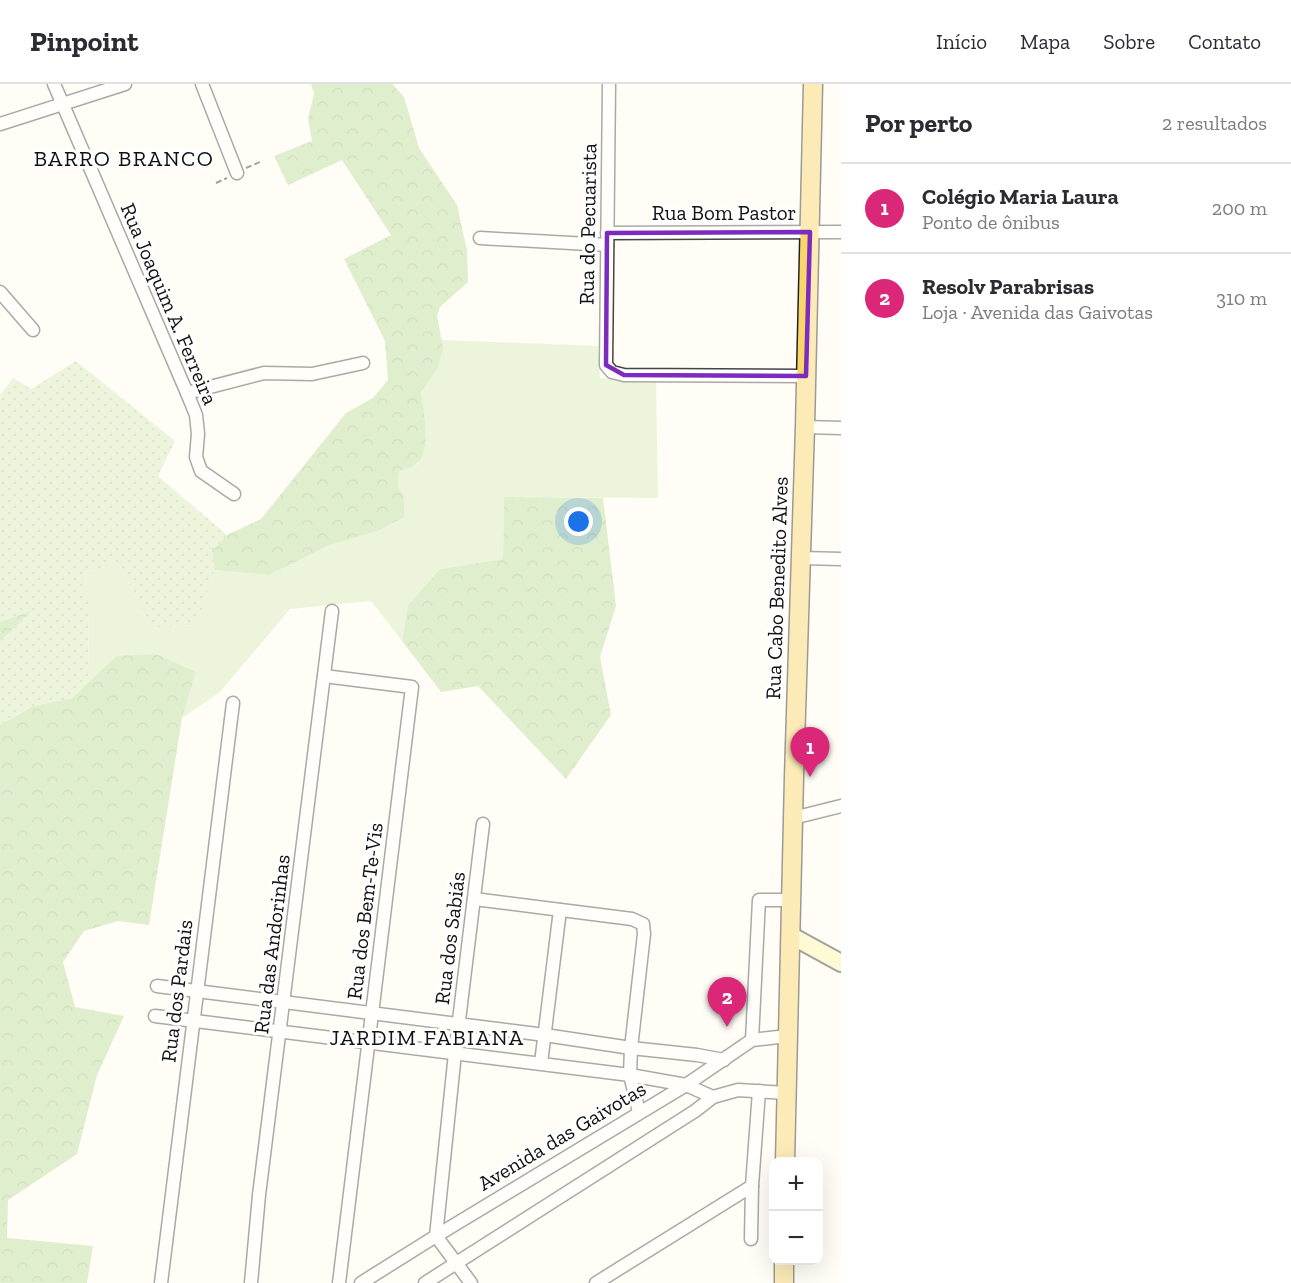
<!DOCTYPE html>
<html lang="pt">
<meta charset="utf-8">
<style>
:root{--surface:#fff;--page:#f2f2f3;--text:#2b2b33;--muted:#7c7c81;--line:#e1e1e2;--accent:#db2777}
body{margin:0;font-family:"Zilla Slab",serif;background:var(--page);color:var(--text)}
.controls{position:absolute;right:18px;bottom:18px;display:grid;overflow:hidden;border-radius:12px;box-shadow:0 6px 24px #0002}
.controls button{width:54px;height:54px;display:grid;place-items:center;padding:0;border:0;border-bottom:2px solid var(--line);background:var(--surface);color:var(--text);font:30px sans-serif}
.you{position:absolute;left:579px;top:438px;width:21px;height:21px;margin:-15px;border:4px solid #fff;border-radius:50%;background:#1a73e8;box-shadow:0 0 0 9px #1a73e833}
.badge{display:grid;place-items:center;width:39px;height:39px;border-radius:50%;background:var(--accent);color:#fff;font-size:20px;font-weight:700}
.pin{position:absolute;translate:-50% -50px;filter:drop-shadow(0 2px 3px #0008)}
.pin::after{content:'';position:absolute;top:32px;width:21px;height:18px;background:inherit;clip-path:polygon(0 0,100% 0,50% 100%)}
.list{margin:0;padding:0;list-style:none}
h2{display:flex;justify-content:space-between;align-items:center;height:78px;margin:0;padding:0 24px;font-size:26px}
h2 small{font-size:20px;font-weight:400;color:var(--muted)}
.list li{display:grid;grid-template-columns:39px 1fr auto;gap:18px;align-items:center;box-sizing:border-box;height:90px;padding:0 24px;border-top:2px solid var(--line)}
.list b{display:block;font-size:22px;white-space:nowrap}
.list p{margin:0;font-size:20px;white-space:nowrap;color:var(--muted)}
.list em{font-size:20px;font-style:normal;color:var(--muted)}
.map{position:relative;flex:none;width:841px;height:1199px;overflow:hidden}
header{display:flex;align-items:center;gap:36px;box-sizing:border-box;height:84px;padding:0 30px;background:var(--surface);border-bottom:2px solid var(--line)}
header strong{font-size:28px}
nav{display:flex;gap:33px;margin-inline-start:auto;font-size:21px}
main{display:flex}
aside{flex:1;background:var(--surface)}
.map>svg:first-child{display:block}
</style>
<header>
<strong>Pinpoint</strong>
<nav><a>Início</a><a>Mapa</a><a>Sobre</a><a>Contato</a></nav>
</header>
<main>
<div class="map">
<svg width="841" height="1199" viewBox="0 0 841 1199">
<defs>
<pattern id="forest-crowns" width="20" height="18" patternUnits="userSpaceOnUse" patternTransform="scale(1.5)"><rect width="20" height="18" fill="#b9dc9c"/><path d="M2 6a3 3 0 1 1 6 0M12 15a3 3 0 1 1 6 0" fill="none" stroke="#9ebc85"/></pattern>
<pattern id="garden-dots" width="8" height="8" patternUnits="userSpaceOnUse" patternTransform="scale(1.5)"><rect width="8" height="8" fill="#d5ebbd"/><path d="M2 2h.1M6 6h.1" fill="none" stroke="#b6c8a1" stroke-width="1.8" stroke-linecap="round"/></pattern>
</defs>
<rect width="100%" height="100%" fill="#fffdf5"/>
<!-- grass -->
<path fill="#d5ebbd" d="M441,256L598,262L600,294L656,298L658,414L504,413L503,475L440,485L408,521L402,557L371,517L290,525L220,608L182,634L196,588L116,572L88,599L89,521L84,488L119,480L151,544L196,541L214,486L269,491L330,461L378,447L398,404L399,387L418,380L426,351L421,308C432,292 445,277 441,256Z"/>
<!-- forest -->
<g fill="url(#forest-crowns)">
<path d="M311,0H392L404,13L419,64L457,121L467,167L468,198L440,223L437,232L443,264L438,284L421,308C423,326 433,368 416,380C412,384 404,385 399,387L398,404L404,412V433L378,447L330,461L269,491L214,486L212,467L227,451L261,435L346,329L373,314L388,296L385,257L344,175L391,151L342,76L288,101L274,72L312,57L308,34L314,10Z"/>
<polygon points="504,413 603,414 616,522 600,573 611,631 566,695 478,602 441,608 402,557 408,521 440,485 503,475"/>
<polygon points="34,525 0,558 0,538"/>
<polygon points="156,570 196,588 182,634 149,841 118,837 84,847 63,878 75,923 124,932 97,991 77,1070 8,1116 7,1154 93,1162 87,1199 0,1199 0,641 33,622 72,614 116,572"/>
</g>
<!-- garden -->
<polygon fill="url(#garden-dots)" points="76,277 175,357 158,392 227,451 212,467 214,486 197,541 151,544 119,480 84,488 89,521 88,599 72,614 33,622 0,641 0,558 33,526 0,538 0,311 13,294 31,305"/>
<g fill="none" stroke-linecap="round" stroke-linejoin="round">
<defs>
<g id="street">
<polyline points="54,0 187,309 196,331 198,350 196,373 201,387 234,410"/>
<polyline points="202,0 237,89"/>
<polyline points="609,0 606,281 612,288 624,291 806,292"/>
<polyline points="0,40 125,0"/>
<polyline points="607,149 841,148"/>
<polyline points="480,154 607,161"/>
<polyline points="0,208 33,246"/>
<polyline points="187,309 264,289 312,290 363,279"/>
<polyline points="805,343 841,344"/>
<polyline points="801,474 841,475"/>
<polyline points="324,592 412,603 339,1199"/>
<polyline points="793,734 841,722"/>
<polyline points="474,815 632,835 643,840 644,850 631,964 630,991 639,1028"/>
<polyline points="157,902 545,951 631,964 697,971 724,976"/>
<polyline points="155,932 630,991 686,1001 713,1013"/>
<polyline points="752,956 759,816 792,816"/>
<polyline points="541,979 560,826"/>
<polyline points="751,1155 752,1102 759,1007"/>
<polyline points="161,1199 233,619"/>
<polyline points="251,1199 259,1111 332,527"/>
<polyline points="361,1199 436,1152 686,1001 752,956 787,952"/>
<polyline points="425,1199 695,1027 713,1013 738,1006 786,1009"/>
<polyline points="471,1199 436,1152 455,969 483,740"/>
<polyline points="596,1199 752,1102"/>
</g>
<polyline id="secondary" points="790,851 841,879"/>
<g id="primary">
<polyline points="785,1078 794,693 805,343 813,0"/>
<polyline points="784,1199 784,1176"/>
</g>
</defs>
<!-- street casing -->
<use href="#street" stroke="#444" stroke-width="15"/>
<!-- secondary casing -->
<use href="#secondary" stroke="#333" stroke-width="20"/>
<!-- primary casing -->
<use href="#primary" stroke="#222" stroke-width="21"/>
<!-- path -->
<g stroke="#333" stroke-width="2" stroke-dasharray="6 3" stroke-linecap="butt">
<polyline points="246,84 260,78"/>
<polyline points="216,99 227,94"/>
</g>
<!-- street -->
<use href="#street" stroke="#fff" stroke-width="12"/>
<!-- secondary -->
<use href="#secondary" stroke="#fff6b0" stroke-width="16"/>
<!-- primary -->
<use href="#primary" stroke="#f9d66b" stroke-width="18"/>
</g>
<!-- marked area -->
<path d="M0 0H841V1199H0ZM810,148L806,292L624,291L606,281L607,149Z" fill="#fffdf5" fill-opacity=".55" fill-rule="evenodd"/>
<path fill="none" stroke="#7b2cbf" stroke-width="4.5" stroke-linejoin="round" d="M810,148L806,292L624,291L606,281L607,149Z"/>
<g text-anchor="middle" stroke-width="6" stroke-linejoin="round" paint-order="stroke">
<!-- street labels -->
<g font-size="21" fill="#111" stroke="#fff">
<text x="724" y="136">Rua Bom Pastor</text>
<text transform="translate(588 140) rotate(-89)" y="7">Rua do Pecuarista</text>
<text transform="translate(169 220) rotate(67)" y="7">Rua Joaquim A. Ferreira</text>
<text transform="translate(777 504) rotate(-88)" y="7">Rua Cabo Benedito Alves</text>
<text transform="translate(365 827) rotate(-83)" y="7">Rua dos Bem-Te-Vis</text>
<text transform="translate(450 854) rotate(-83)" y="7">Rua dos Sabiás</text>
<text transform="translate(272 860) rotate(-83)" y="7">Rua das Andorinhas</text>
<text transform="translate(177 907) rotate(-83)" y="7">Rua dos Pardais</text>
<text transform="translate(562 1052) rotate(-31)" y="7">Avenida das Gaivotas</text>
</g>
<!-- neighbourhood labels -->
<g font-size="22" letter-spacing="1.5" fill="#111" stroke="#fff">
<text x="124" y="82">BARRO BRANCO</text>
<text x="427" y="961">JARDIM FABIANA</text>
</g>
</g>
</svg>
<div class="controls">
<button>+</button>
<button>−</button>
</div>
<div class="you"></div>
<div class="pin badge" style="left:810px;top:693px">1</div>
<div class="pin badge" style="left:727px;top:943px">2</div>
</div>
<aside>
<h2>Por perto<small>2 resultados</small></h2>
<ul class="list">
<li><span class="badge">1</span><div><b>Colégio Maria Laura</b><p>Ponto de ônibus</p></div><em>200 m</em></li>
<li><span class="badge">2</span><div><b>Resolv Parabrisas</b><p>Loja · Avenida das Gaivotas</p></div><em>310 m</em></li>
</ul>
</aside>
</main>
